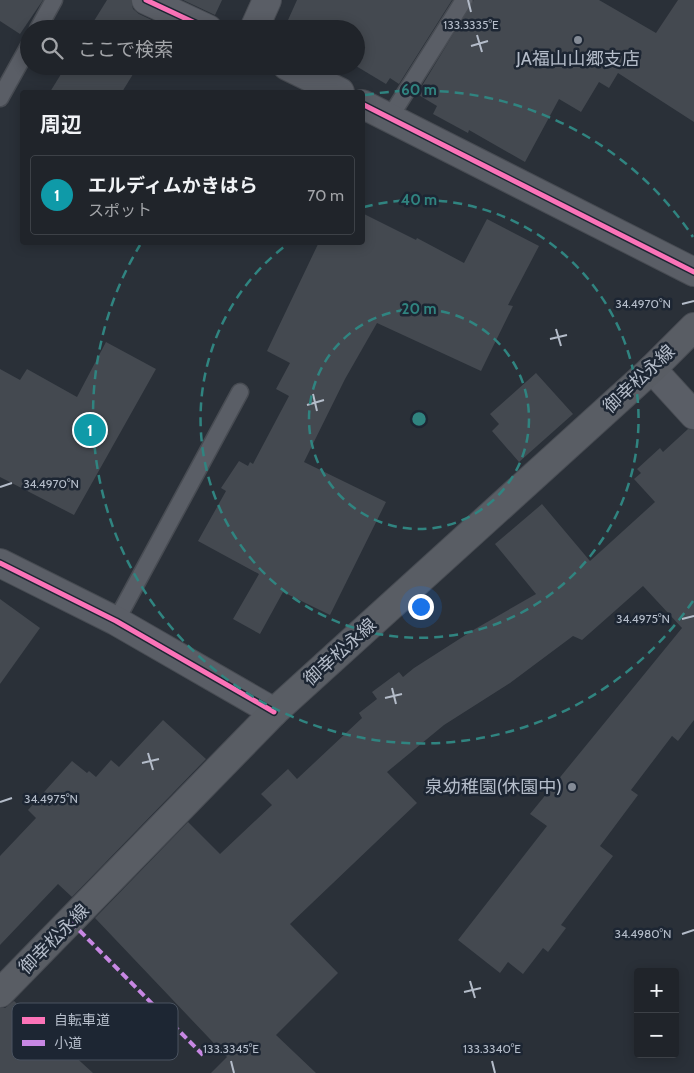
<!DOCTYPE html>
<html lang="ja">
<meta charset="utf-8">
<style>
:root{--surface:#20242a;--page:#2d3036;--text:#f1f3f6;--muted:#a2a4a8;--line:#3d4147;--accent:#8c9099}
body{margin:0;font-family:Cabin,"Noto Sans JP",sans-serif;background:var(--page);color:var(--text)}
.controls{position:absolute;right:15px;bottom:15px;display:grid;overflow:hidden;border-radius:5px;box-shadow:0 2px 12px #0003}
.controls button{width:45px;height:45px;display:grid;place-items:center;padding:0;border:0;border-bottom:1px solid var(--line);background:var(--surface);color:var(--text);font:25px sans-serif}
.you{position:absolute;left:420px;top:606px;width:18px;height:18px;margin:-12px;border:4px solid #fff;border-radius:50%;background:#1a73e8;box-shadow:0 0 0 8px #1a73e833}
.badge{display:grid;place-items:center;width:32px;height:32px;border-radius:50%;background:var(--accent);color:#fff;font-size:16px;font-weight:700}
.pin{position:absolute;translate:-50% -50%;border:2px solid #fff;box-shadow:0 1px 5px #0006}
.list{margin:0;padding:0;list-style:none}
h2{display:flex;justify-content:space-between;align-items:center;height:65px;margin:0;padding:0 20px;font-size:21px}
h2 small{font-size:16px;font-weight:400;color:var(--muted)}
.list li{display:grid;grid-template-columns:32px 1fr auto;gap:15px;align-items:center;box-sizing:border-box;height:80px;margin:0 10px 10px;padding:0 10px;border:1px solid var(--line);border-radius:5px}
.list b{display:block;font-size:19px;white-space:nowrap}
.list p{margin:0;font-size:16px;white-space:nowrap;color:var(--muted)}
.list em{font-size:16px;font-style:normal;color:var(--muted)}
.icon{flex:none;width:28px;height:28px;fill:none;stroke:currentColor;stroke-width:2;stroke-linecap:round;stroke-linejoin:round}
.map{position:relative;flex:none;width:694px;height:1073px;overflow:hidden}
.search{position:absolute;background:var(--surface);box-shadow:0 2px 12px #0003;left:20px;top:20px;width:345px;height:55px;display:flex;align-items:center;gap:12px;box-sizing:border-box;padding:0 18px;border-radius:28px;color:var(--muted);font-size:19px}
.panel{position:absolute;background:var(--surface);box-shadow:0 2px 12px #0003;left:20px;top:90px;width:345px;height:155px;border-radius:5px}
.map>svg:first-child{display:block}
</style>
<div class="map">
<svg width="694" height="1073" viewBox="0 0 694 1073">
<rect width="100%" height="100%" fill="#2a3038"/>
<!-- building -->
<g fill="#444950">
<polygon points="0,0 43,0 20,34 0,21"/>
<polygon points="107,0 131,0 133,9 139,14 171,29 89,29"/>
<polygon points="183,0 222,0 215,15"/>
<polygon points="297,0 452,0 399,84 390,78 386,84 356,66 356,29 284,29"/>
<polygon points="474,0 599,0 656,33 678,0 694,0 694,122 618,73 609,88 599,82 581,112 559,99 525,162 469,130 468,133 433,114 437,106 417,94"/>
<polygon points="66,66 138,66 122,92 50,92"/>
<polygon points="362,213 416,240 417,238 464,263 487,219 539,246 508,305 513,306 481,371 377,323 345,379 304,462 386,502 330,615 283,592 260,634 233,619 259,574 198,541 226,491 221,488 239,461 248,466 250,462 253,464 289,396 276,389 290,363 267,351 319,242 362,242"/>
<polygon points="106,342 156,369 74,515 0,477 0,369 20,380 27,369 77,397"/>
<polygon points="536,373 573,414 519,462 492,431 499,424 490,414"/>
<polygon points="688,429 694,430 694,720 678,741 672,736 631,790 638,795 600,846 613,856 561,925 566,928 548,952 543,948 523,974 508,962 500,973 458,940 547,826 530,814 682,628 643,586 582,640 573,636 510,683 444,725 387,772 417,803 290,924 338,973 276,1035 316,1073 211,1073 227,1057 95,918 188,822 220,854 272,805 261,794 288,769 297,779 362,718 359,713 377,699 372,692 399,672 403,677 414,668 475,629 536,594 495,544 542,504 590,561 655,502 634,479 641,473 637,469 660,448 663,452"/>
<polygon points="0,599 40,628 0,684"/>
<polygon points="163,720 206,759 72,897 58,884 0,945 0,856 36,818 28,810 72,761 87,773 89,771 96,777 111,760 119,767"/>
<polygon points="14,1001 93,1073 0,1073 0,1008 5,1008"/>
</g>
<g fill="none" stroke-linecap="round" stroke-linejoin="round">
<defs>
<g id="lane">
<polyline points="38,29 54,0"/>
<polyline points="0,98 29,46"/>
<polyline points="390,117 464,0"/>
<polyline points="116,621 240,392"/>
</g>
<g id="street">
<polyline points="146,0 208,29"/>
<polyline points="254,29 267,0"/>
<polyline points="287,66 340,92"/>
<polyline points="362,104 694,272"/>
<polyline points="652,369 694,415"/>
<polyline points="0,563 116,621 274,712"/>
</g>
<polyline id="secondary" points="0,993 274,712 652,369 694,327"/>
</defs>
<!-- lane casing -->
<use href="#lane" stroke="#484c53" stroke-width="19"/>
<!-- street casing -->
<use href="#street" stroke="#484c53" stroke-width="30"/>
<!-- secondary casing -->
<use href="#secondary" stroke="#484c53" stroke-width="30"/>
<!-- lane -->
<use href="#lane" stroke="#5a5e66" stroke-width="16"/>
<!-- street -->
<use href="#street" stroke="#5a5e66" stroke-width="28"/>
<!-- secondary -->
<use href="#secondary" stroke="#595d64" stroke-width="28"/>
<!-- quiet -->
<polyline stroke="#c787e3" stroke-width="4" stroke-dasharray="8 4" stroke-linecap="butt" points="71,922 203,1055"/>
<defs>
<g id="cycleway">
<polyline points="146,0 208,29"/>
<polyline points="362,104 694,272"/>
<polyline points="0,563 116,621 274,712"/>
</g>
</defs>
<!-- cycleway casing -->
<use href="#cycleway" stroke="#1d2633" stroke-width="8"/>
<!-- cycleway -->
<use href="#cycleway" stroke="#fb73b8" stroke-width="5"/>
</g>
<!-- ticks -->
<path fill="none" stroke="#b4bcc9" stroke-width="2" d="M468,0L471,12M477,35L482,52M471,46L488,41M682,304L694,301M556,329L561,346M550,339L567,335M313,394L317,411M307,405L324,400M0,487L12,483M682,619L694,616M392,688L396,704M385,698L402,694M148,753L153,770M142,763L159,759M0,802L12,798M682,934L694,930M470,981L475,998M464,992L481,988M231,1061L234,1073M492,1061L495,1073"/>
<!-- distance rings -->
<g fill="none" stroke="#308480" stroke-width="2.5" stroke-dasharray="9 6">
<circle cx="419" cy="419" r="110"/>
<path d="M364 207A219 219 0 1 1 289 243"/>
<path d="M693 601A329 329 0 0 1 140 245M365 95A329 329 0 0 1 693 237"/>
</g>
<!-- markers -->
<g fill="#848b96" stroke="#1d2633" stroke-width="2">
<circle cx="578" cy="40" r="5"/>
<circle cx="572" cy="787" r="5"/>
</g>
<g text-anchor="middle" stroke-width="5" stroke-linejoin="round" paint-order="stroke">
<!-- poi labels -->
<g font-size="18" fill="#b4bcc9" stroke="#1d2633">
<text x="578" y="65">JA福山山郷支店</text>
<text x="562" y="793" text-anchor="end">泉幼稚園(休園中)</text>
</g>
<!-- street labels -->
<g font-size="18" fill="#b4bcc9" stroke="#1d2633">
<text transform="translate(639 379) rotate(-43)" y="6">御幸松永線</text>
<text transform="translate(340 652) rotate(-42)" y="6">御幸松永線</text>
<text transform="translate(54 939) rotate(-45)" y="6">御幸松永線</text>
</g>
</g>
<!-- legend -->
<rect x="12" y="1003" width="166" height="57" rx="8" fill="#1d2633" stroke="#4a5360" stroke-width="1"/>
<rect x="22" y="1017" width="23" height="7" fill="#fb73b8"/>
<rect x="22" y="1040" width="23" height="6" fill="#c787e3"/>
<g font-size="14" fill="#b4bcc9">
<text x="54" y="1025">自転車道</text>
<text x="54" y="1048">小道</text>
</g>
<g font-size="12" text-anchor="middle" fill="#b4bcc9" stroke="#1d2633" stroke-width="5" stroke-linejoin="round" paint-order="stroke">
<text x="471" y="29">133.3335°E</text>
<text x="643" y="308">34.4970°N</text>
<text x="51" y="488">34.4970°N</text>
<text x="643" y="623">34.4975°N</text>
<text x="51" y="803">34.4975°N</text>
<text x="643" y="938">34.4980°N</text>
<text x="231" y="1053">133.3345°E</text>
<text x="492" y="1053">133.3340°E</text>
</g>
<circle cx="419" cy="419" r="8" fill="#308480" stroke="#1d2633" stroke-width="2.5"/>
<g font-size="15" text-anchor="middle" font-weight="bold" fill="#308480" stroke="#1d2633" stroke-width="5" stroke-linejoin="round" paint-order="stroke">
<text x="419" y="95">60 m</text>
<text x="419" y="205">40 m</text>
<text x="419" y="314">20 m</text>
</g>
</svg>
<div class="controls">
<button>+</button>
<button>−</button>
</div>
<div class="you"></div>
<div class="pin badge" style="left:90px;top:430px;background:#0f9aa8">1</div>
<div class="search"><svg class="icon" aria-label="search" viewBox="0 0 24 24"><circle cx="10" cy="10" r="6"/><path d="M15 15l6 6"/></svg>ここで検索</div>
<section class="panel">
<h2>周辺<small></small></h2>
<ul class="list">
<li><span class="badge" style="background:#0f9aa8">1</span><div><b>エルディムかきはら</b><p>スポット</p></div><em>70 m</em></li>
</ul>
</section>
</div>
